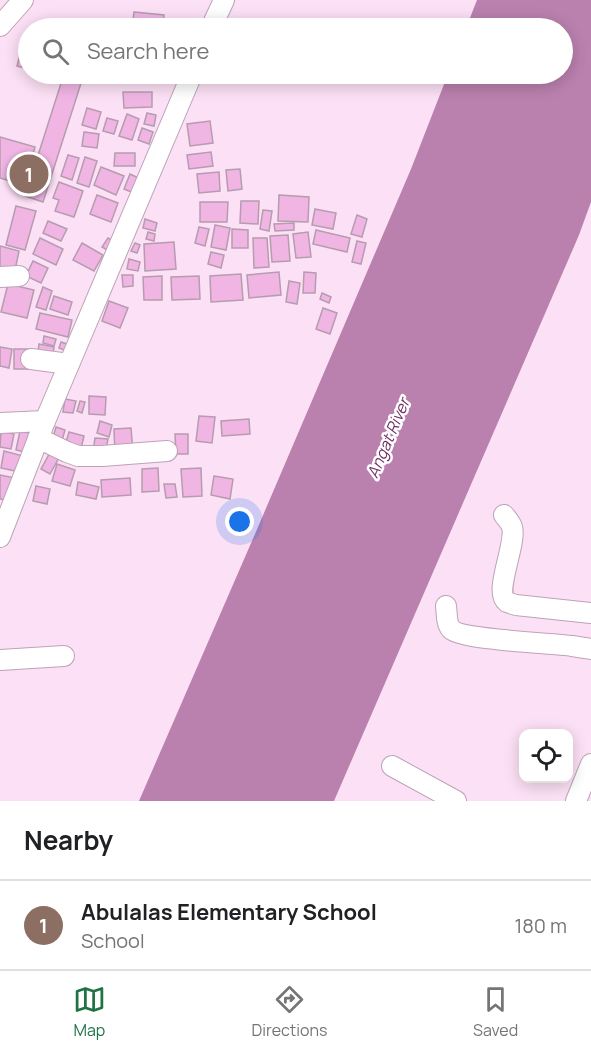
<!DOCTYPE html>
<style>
:root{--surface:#fff;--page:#f6f6f6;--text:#202124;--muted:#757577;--line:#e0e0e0;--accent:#217345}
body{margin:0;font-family:Manrope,sans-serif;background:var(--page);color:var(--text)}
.controls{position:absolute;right:18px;bottom:18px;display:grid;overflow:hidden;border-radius:12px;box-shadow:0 3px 15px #0003}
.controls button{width:54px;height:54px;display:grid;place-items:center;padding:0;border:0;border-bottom:2px solid var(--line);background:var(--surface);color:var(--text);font:30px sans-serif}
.you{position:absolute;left:240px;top:522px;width:21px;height:21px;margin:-15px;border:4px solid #fff;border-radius:50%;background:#1a73e8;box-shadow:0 0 0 9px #1a73e833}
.badge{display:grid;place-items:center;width:39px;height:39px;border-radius:50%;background:var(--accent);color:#fff;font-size:20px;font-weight:700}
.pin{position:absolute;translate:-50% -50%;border:3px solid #fff;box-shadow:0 2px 6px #0006}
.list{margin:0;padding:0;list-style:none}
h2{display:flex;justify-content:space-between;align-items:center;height:78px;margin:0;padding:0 24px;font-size:26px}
h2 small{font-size:20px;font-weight:400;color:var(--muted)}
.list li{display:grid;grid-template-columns:39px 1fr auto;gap:18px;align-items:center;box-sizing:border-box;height:90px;padding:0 24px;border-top:2px solid var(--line)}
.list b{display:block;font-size:22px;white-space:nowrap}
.list p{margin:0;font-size:20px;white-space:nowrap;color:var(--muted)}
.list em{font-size:20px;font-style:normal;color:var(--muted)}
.icon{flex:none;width:33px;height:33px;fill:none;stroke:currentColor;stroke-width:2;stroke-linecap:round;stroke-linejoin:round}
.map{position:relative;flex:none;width:591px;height:801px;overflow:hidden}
.search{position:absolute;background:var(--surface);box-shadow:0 3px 15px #0003;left:18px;right:18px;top:18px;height:66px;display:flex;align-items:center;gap:15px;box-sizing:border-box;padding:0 21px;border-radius:33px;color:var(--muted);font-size:22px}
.sheet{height:168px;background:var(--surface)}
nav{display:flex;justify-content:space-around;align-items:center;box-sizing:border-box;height:84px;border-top:2px solid var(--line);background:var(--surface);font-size:16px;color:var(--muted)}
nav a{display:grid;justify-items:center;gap:3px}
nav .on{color:var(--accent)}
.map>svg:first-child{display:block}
</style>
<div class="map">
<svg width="591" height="801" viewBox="0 0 591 801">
<rect width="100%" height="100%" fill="#fce0f5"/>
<!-- water -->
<polygon fill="#ba81ae" points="477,0 591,0 591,202 579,235 334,801 139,801 255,534 411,169 448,74 562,74 562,28 466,28"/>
<!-- building -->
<g fill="#f1b5e4" stroke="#b59caf" stroke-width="1.5">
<polygon points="134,12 164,15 163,28 132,28"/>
<polygon points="170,22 199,26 199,28 169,28"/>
<polygon points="22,47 28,49 28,69 17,66"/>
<polygon points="64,74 74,74 83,77 43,202 25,196"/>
<polygon points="123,92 152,92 152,107 124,108"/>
<polygon points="87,108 101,112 96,129 82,125"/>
<polygon points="147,113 156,115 154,126 144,124"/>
<polygon points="127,114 139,119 132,140 119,136"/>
<polygon points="107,118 118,121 114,134 103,131"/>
<polygon points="210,121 213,143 190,146 187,124"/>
<polygon points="142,128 153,132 149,144 138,140"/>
<polygon points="84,132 99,134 97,148 82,146"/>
<polygon points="0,137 35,147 24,185 0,178"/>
<polygon points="211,152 213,166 189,169 187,155"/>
<polygon points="115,153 135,153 135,166 114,166"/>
<polygon points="68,155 79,158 72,180 61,176"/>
<polygon points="85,157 97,161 89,187 77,183"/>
<polygon points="101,167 124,176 116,195 94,185"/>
<polygon points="240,169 242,189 228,191 226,170"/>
<polygon points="219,172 220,191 199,193 197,174"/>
<polygon points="130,174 145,181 139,195 124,189"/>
<polygon points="59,182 83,191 74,217 55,211 59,200 53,198"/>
<polygon points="97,195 118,203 111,222 90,214"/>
<polygon points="279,195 309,197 308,222 278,221"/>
<polygon points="241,201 259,201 258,224 240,223"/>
<polygon points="200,202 228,202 227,222 200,222"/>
<polygon points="16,206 36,211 25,250 6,245"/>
<polygon points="315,209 336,213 333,229 312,225"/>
<polygon points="263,210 272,211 269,231 260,229"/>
<polygon points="357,215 367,219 362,237 351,234"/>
<polygon points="145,219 157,223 155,231 143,228"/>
<polygon points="48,221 67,229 61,241 43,233"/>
<polygon points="294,223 294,230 275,231 274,224"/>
<polygon points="215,225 230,228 226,250 211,247"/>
<polygon points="199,227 209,229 205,246 195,243"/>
<polygon points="232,229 248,230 248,248 232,248"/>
<polygon points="316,230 350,238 347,252 313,244"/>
<polygon points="148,232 155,234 154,241 146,239"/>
<polygon points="308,232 311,257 296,258 293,234"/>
<polygon points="288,235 290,261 272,262 270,236"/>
<polygon points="40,238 63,249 56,265 33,254"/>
<polygon points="108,238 119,244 114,254 102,247"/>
<polygon points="253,238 267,238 269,267 254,268"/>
<polygon points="357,241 366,243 361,264 352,262"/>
<polygon points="174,242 176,269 145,271 144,244"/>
<polygon points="82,243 103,255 94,271 73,260"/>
<polygon points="135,243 140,245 137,253 131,251"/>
<polygon points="0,246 19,251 14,275 0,272"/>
<polygon points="211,252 224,255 221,268 208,264"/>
<polygon points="129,259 140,262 138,271 127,269"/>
<polygon points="33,261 48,268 41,283 26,276"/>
<polygon points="279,272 281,295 249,298 247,275"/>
<polygon points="304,272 316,273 315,293 303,293"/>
<polygon points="241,274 243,300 211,302 210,276"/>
<polygon points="122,275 133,275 133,286 123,287"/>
<polygon points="162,276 162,300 144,300 143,277"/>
<polygon points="199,276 200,299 172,300 171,277"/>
<polygon points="289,281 300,283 297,304 286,302"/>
<polygon points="8,284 34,290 27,318 1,312"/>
<polygon points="43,287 52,291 46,310 36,307"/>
<polygon points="322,293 331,297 329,303 320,299"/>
<polygon points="54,296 72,302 68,315 50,309"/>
<polygon points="109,301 128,308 120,328 102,321"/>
<polygon points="323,308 337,313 330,334 316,329"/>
<polygon points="40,313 72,320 68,337 36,329"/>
<polygon points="44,336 56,339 54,346 43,343"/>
<polygon points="61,342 76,347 73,353 59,348"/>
<polygon points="39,344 54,347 52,361 37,359"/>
<polygon points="0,347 12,349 9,368 0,366"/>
<rect x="14" y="349" width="15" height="20"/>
<polygon points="89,396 106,397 105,415 89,414"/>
<polygon points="65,399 76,401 73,413 63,412"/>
<polygon points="80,401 85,402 82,413 77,411"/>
<polygon points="199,416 215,417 212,443 196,441"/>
<polygon points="249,419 250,434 222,436 221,421"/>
<polygon points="100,421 112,425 109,437 97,433"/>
<polygon points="56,427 65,430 61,444 52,441"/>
<polygon points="131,428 133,452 115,454 114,429"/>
<polygon points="1,431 14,434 11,449 0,447"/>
<polygon points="20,431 33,434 29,453 16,450"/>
<polygon points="69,432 84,436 80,453 64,449"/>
<polygon points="175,434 188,434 188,454 176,454"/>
<polygon points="95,438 108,439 105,454 93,452"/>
<polygon points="52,449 61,454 50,474 41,469"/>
<polygon points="4,451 23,456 20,472 1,468"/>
<polygon points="57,464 75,470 70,486 52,481"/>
<polygon points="158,468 159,491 142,492 142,469"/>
<polygon points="201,468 202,496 183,497 181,469"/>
<polygon points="0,475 15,478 12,501 0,499"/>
<polygon points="214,476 233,479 230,499 211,495"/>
<polygon points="130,478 131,495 102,497 101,480"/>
<polygon points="78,482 99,487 96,499 76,495"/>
<polygon points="164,484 175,484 177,497 166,498"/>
<polygon points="36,486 50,489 47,504 33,501"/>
</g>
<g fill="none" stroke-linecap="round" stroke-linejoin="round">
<defs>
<g id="minor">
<polyline points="0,26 23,0"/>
<polyline points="211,28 224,0"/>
<polyline points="0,277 19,276"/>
<polyline points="31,359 69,364"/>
<polyline points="0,423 45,421"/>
<polyline points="38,438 67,452 78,456 102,456 167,451"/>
<path d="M504,515C507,519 511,523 512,527C517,544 493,592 507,602C507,602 515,605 516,605L591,613"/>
<polyline points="0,537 45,421 192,74"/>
<path d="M446,606C447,613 446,623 451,629C461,640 552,643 572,646C579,647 585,648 591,649"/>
<polyline points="0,660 64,656"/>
<polyline points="392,766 456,801"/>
<polyline points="576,801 591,764"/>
</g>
</defs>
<!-- minor casing -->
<use href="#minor" stroke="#bda3b6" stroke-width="22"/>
<!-- minor -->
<use href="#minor" stroke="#fff" stroke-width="20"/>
</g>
<g text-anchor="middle" stroke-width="5" stroke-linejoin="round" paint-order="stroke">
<!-- water labels -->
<g font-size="16" font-style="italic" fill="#712c66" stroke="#fff">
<text transform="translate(388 438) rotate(-67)" y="6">Angat River</text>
</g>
</g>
</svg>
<div class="controls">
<button><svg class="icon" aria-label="locate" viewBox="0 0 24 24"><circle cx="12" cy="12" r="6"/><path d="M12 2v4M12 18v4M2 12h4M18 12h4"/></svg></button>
</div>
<div class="you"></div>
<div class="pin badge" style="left:29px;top:174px;background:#8d6e63">1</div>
<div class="search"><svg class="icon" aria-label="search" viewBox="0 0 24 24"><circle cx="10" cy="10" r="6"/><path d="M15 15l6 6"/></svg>Search here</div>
</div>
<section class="sheet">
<h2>Nearby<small></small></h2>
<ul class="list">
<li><span class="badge" style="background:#8d6e63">1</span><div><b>Abulalas Elementary School</b><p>School</p></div><em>180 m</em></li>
</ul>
</section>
<nav>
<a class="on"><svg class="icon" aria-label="map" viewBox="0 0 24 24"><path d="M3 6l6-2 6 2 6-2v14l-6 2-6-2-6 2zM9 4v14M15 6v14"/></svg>Map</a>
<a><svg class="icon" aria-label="directions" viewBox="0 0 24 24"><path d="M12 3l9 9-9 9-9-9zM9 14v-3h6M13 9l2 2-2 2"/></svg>Directions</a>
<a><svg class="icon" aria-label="saved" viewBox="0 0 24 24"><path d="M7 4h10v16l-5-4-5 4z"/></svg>Saved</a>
</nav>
